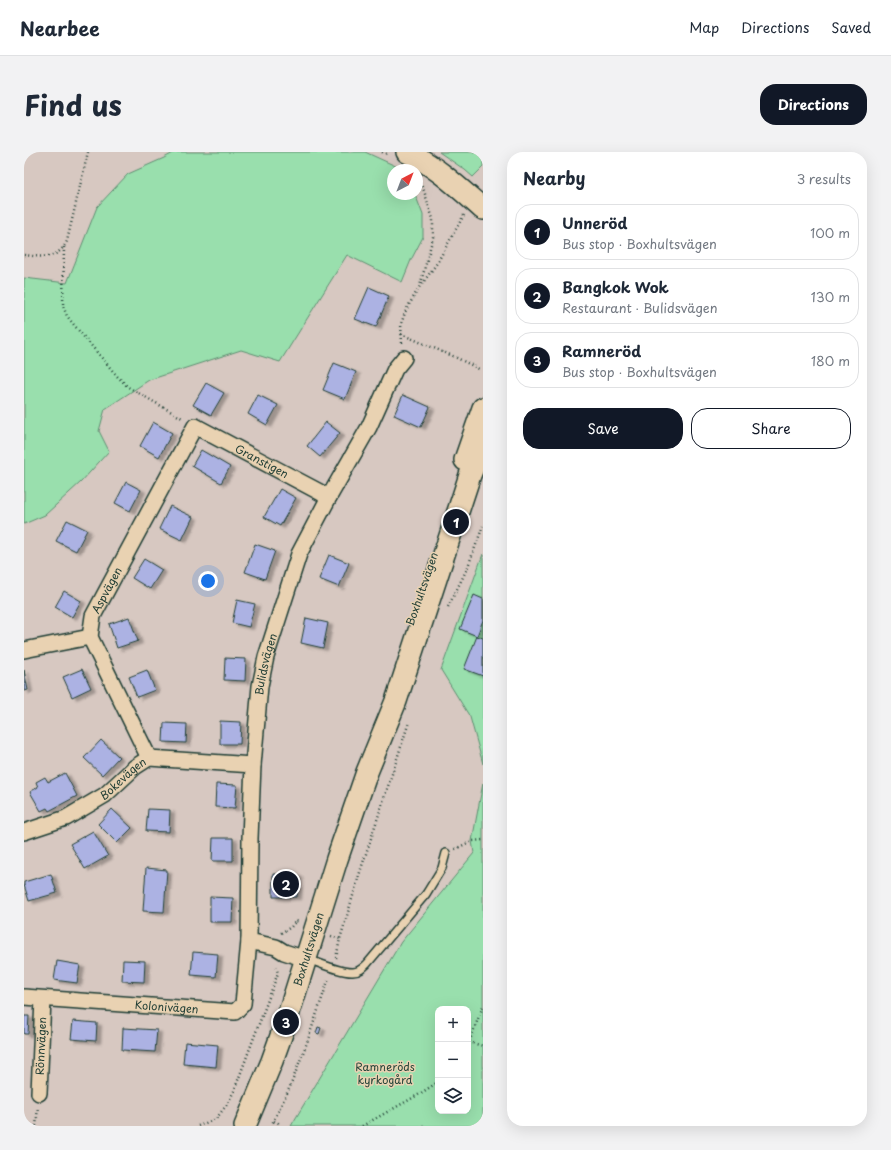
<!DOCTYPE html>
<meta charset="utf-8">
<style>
:root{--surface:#fff;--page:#f2f2f3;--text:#1f2937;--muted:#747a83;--line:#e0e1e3;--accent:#111827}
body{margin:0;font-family:"Playpen Sans",sans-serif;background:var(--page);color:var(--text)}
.controls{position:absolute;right:12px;bottom:12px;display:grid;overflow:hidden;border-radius:8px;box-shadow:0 4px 16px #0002}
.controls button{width:36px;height:36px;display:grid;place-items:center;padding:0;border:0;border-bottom:1px solid var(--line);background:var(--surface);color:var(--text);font:20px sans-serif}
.compass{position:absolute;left:363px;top:12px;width:36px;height:36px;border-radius:50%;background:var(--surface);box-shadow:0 4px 16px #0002;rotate:42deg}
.you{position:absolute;left:184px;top:429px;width:14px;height:14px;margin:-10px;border:3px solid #fff;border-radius:50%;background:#1a73e8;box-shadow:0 0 0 6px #1a73e833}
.badge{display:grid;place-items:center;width:26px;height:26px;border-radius:50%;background:var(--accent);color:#fff;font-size:13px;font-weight:700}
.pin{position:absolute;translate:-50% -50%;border:2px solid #fff;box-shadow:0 1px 4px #0006}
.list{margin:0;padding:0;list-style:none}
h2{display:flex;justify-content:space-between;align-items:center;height:52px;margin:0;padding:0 16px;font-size:17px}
h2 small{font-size:13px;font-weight:400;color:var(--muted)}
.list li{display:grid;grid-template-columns:26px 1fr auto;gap:12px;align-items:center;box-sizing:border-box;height:56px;margin:0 8px 8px;padding:0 8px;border:1px solid var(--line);border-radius:16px}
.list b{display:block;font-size:15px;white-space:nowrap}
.list p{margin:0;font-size:13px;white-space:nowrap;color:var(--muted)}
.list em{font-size:13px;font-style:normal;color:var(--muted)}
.actions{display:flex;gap:8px;padding:12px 16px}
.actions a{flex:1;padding:9px 0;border:1px solid var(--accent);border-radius:16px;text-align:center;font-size:14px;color:var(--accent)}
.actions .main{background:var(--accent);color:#fff}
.icon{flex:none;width:22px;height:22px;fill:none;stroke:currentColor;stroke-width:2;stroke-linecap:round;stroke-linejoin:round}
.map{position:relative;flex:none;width:459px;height:974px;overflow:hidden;border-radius:16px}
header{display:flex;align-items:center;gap:24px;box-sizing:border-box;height:56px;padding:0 20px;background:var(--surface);border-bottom:1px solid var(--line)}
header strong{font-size:19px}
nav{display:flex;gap:22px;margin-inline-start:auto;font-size:14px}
.intro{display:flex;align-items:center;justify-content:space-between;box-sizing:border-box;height:96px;padding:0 24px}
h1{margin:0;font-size:28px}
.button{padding:10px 18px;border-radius:16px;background:var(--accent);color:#fff;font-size:14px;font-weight:700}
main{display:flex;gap:24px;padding:0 24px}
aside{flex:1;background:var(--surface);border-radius:16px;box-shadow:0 4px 16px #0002}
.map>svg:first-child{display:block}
</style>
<header>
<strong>Nearbee</strong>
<nav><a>Map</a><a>Directions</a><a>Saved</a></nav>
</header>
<div class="intro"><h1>Find us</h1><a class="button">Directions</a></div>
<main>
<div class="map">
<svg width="459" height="974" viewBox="0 0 459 974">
<defs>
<filter id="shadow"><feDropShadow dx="4.5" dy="2.5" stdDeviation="1" flood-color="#0004"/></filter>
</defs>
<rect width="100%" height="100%" fill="#d7c8c1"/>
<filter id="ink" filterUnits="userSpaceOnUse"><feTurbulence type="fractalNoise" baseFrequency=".025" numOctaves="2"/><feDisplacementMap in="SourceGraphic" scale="8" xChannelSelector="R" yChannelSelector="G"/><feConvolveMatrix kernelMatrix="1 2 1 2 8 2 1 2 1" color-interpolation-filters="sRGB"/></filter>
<g filter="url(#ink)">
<!-- green -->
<g fill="#99dfad" stroke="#5c8e70" fill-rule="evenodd">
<polygon points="151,0 341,0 376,16 378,18 369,18 369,42 391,42 399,63 399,85 387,108 378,130 323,103 256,210 217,198 125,228 81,257 75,279 85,299 57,330 21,363 0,372 0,126 43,131 73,55 104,22 140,6"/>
<polygon points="415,0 459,0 459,15 449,25 441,18"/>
<polygon points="459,402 459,612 446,565 417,518"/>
<path d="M459,631V974H267L377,790L450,701L448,689ZM414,857H444V959H414Z"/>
</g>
<!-- building -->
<g fill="#acb2e3" stroke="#1f3d34" filter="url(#shadow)">
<polygon points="345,135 365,144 352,175 331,167"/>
<polygon points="310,211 332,220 321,247 299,238"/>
<polygon points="182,231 200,241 187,263 169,253"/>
<polygon points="234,243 254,253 243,273 224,262"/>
<polygon points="379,243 406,255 397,275 370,263"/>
<polygon points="129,270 148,281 135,305 116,294"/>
<polygon points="302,270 316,281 296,305 283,294"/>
<polygon points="177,298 206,315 197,331 168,314"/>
<polygon points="102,330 117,338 106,359 91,351"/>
<polygon points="256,337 272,346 256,374 240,365"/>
<polygon points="146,354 169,365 158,388 135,377"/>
<polygon points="43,368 63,378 52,399 32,389"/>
<polygon points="231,392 251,399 241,427 221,420"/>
<polygon points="305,403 325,411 315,435 295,427"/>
<polygon points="120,407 138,418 126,437 108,426"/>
<polygon points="40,439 57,449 48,465 31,455"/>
<polygon points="450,443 459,447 459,468 453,484 436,477"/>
<polygon points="213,448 231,452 225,475 208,471"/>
<polygon points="105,465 114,489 93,496 85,472"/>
<polygon points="282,466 304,471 299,496 277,491"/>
<polygon points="453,484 459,486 459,524 440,517"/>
<polygon points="201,506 222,507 221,529 200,528"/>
<polygon points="58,517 67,536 48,545 39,525"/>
<polygon points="0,518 4,538 0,539"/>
<polygon points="123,518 131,538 113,545 105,525"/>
<polygon points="196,569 217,570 216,592 196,592"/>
<polygon points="140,571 163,572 162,591 139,590"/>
<polygon points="77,588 95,605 78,623 60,606"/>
<polygon points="41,621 53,644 25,659 23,656 17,659 6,640 14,635 12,630 21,625 24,630"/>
<polygon points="192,632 213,633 211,656 191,655"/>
<polygon points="88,657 108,676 93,691 74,672"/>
<polygon points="124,657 146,658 145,680 122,679"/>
<polygon points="69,679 84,704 61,717 46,692"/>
<polygon points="189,686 209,686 209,709 188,709"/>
<polygon points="122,716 143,718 140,760 119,759"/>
<polygon points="27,722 33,741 5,749 0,733 0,730"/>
<polygon points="249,722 274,723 273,745 249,745"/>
<polygon points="186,745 209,746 208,770 186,770"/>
<polygon points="169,800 194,802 192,825 167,823"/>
<polygon points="99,808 121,809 120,830 98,829"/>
<polygon points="33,809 56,813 53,831 30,828"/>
<polygon points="0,864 5,864 4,882 0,882"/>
<polygon points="49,869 73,871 72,889 47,887"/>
<polygon points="294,875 297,876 295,882 292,881"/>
<polygon points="99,876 133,878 131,900 98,898"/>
<polygon points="161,890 194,893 192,915 159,912"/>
</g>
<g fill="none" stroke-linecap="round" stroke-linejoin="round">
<defs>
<path id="lane" d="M284,807C294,811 320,821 329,820C335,820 339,816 343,812L402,742L418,716L422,701"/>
<g id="street">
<polyline points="0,498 66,485"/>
<path id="s1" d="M125,606L66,485L69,464L171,274L305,345"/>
<path id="s2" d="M0,680L42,666L81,643L111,615L125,606L229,613"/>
<path id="s3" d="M282,807L260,800L252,795L225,789L226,686L229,613L236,534L242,505L275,402L305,345L345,275L371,217L380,206"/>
<path id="s4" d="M0,845L211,860L219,852L225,789"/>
<path id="s5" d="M15,941L19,847"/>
</g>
<g id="secondary">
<path d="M383,0C412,14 435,36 459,57"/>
<polyline points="441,308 459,256"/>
<path id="s6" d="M221,974L248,909L262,870L313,707L343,620L372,549L446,323L459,292"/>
</g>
</defs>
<!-- lane casing -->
<use href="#lane" stroke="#1f3d34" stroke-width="10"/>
<!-- street casing -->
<use href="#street" stroke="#1f3d34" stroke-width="18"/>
<!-- secondary casing -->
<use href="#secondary" stroke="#1f3d34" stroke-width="24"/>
<!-- path -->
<g stroke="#1f3d34" stroke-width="2.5" stroke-dasharray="1 3" stroke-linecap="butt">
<polyline points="358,0 365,3"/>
<polyline points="40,95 39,154 43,164 50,173 93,224 104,235 158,266"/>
<path d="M0,103C19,105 34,108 43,89L64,0"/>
<polyline points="398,132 413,111 440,63"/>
<polyline points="377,182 431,205 457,218"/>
<polyline points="378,191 377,172 382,158 396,134 409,85 409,67 400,39 395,29"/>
<polyline points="424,455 443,417 459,374"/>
<polyline points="431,697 448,689 459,688"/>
<polyline points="257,781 267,775 272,769 275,770"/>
<polyline points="307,784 316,787"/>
<polyline points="312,806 316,787 337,717 385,570"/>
<polyline points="445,890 459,894"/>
<polyline points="444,893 459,854"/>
<polyline points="250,969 254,971 255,974"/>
<polyline points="12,974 14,955"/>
<polyline points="174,974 192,967 204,951 210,939 254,821 252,814"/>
<polyline points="247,974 266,935 282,893 305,826"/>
<polyline points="338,974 394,943 414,930"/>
</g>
<!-- lane -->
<use href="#lane" stroke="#e9d2b2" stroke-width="7"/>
<!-- street -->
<use href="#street" stroke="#e9d2b2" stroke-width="15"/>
<!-- secondary -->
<use href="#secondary" stroke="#e9d2b2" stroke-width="21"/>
</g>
</g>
<g text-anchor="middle" stroke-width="3" stroke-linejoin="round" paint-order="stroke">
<!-- street labels -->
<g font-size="11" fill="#1f3d34" stroke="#e9d2b2">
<text dy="4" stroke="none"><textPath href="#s1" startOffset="447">Granstigen</textPath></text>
<text transform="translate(398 437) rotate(-71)" y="4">Boxhultsvägen</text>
<text dy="4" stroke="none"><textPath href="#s1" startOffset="185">Aspvägen</textPath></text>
<text dy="4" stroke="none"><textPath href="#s3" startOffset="338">Bulidsvägen</textPath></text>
<text dy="4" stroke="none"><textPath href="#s2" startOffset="114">Bokevägen</textPath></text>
<text dy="4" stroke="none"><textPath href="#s6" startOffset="188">Boxhultsvägen</textPath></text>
<text dy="4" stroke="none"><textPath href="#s4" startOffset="143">Kolonivägen</textPath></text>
<text dy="4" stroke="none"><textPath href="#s5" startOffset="47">Rönnvägen</textPath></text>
</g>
<!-- park labels -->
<g font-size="11" fill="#25453a" stroke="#e9d2b2">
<text x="361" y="919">Ramneröds<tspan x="361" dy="13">kyrkogård</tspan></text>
</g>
</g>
</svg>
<div class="controls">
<button>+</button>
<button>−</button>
<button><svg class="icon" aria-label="layers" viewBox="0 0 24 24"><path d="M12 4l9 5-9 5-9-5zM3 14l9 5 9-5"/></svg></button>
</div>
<svg class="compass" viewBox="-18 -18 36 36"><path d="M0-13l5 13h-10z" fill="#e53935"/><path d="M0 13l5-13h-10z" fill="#747a83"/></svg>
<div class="you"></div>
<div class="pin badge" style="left:432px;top:370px">1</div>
<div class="pin badge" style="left:262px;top:732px">2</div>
<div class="pin badge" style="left:262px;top:870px">3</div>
</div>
<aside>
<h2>Nearby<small>3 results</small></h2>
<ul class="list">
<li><span class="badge">1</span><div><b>Unneröd</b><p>Bus stop · Boxhultsvägen</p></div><em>100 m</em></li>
<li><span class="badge">2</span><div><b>Bangkok Wok</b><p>Restaurant · Bulidsvägen</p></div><em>130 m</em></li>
<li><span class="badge">3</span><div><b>Ramneröd</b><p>Bus stop · Boxhultsvägen</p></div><em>180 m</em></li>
</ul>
<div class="actions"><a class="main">Save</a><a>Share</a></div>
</aside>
</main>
